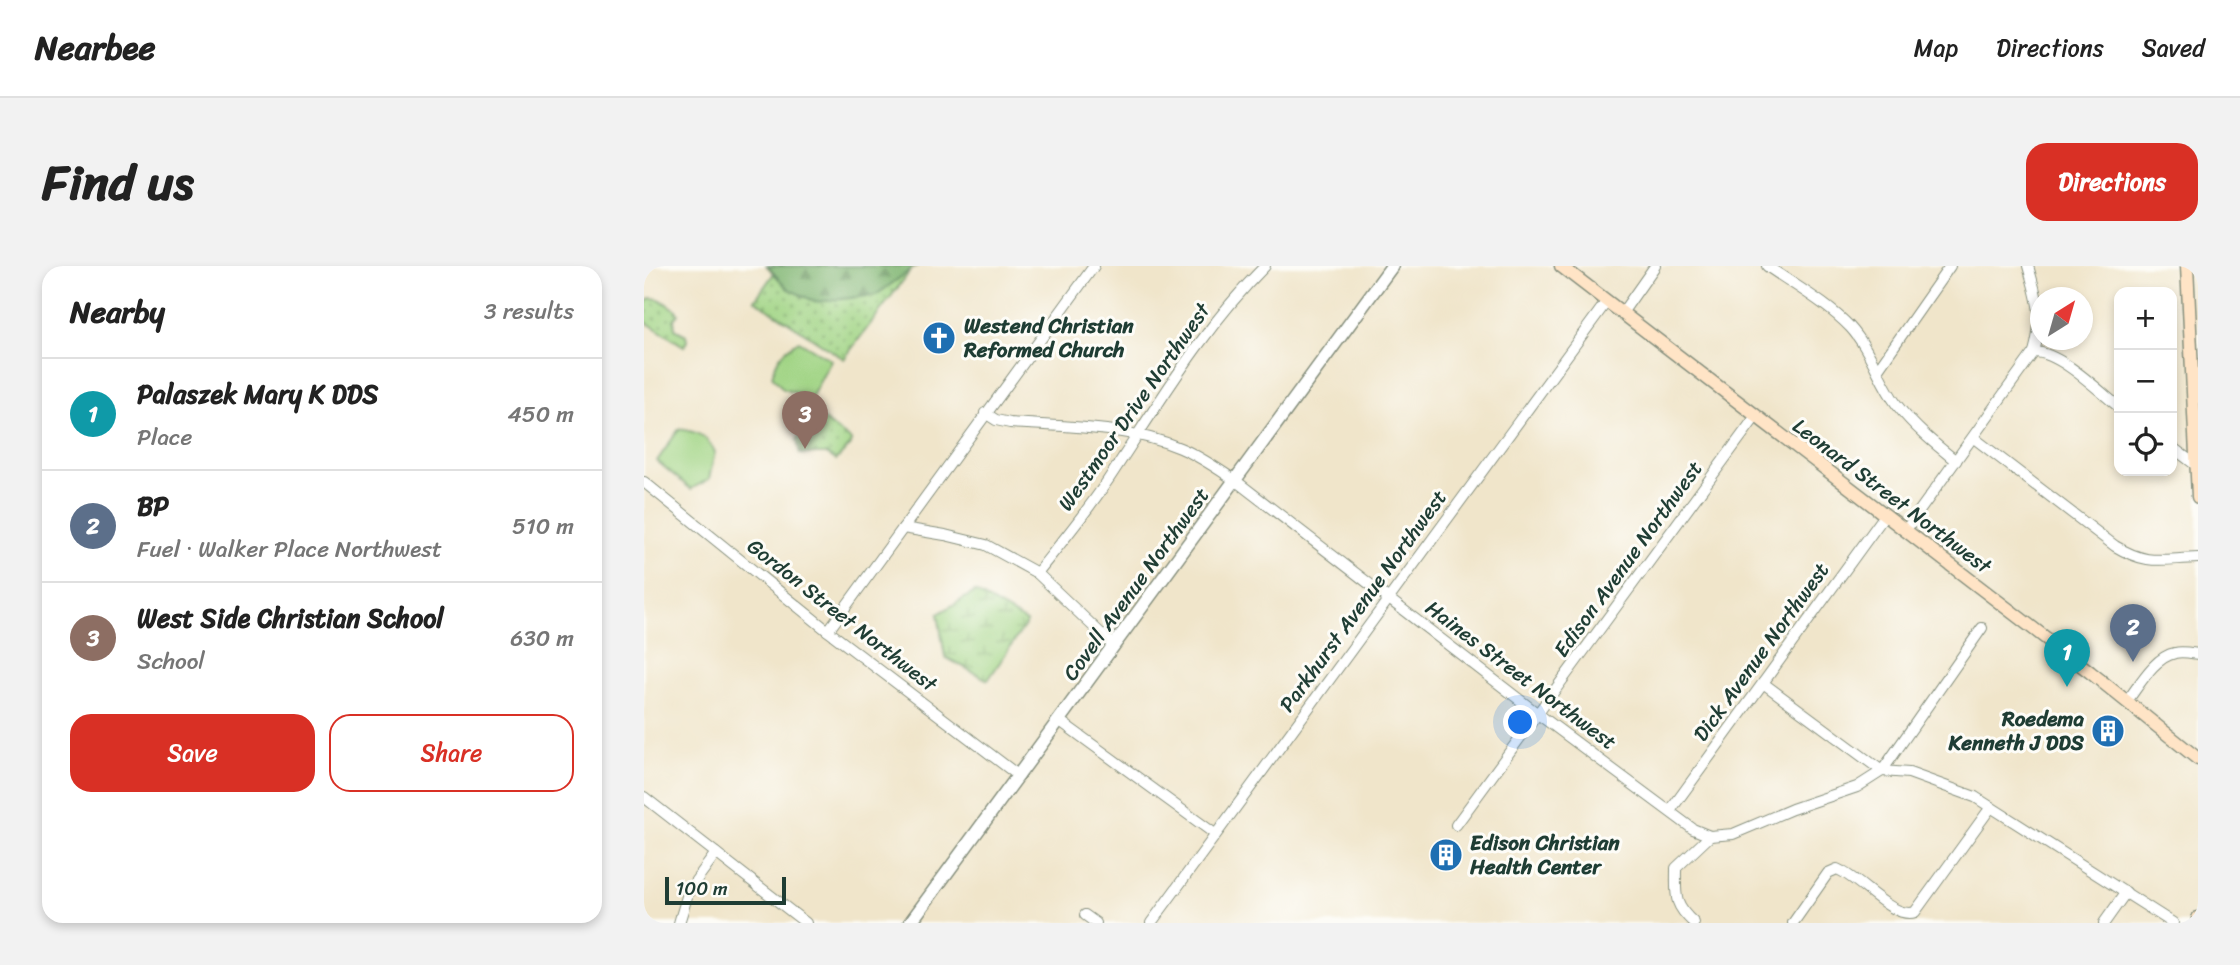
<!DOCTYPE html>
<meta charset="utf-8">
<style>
:root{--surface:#fff;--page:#f2f2f2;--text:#222;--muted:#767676;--line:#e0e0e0;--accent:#d93025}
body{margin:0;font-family:Sriracha,sans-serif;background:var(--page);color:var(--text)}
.controls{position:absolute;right:21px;top:21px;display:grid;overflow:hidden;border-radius:14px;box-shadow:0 4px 10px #0003}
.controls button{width:63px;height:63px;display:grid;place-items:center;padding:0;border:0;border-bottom:2px solid var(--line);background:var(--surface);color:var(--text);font:35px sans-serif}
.compass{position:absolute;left:1386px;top:21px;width:63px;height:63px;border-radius:50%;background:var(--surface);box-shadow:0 4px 10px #0003;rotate:37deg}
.scale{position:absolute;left:21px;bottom:18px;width:121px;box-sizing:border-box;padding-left:7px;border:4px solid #1f3d34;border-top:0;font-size:19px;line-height:24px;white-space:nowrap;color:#1f3d34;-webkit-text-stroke:5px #fdfcf7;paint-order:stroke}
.you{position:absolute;left:877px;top:457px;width:24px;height:24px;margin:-18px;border:5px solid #fff;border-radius:50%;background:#1a73e8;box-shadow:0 0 0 10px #1a73e833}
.badge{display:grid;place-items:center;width:46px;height:46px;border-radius:50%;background:var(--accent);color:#fff;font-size:23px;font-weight:700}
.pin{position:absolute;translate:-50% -58px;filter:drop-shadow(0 2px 4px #0008)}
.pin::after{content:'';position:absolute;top:37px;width:24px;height:21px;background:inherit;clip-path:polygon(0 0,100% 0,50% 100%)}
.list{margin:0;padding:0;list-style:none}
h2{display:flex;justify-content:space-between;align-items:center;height:91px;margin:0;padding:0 28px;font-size:30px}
h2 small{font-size:23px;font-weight:400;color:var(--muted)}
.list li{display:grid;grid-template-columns:46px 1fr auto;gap:21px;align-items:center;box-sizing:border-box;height:112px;padding:0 28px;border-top:2px solid var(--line)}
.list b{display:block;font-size:26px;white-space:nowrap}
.list p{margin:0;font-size:23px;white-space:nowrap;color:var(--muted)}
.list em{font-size:23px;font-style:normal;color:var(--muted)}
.actions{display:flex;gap:14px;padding:21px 28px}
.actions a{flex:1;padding:16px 0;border:2px solid var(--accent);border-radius:21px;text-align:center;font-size:24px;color:var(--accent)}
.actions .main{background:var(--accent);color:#fff}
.icon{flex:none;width:38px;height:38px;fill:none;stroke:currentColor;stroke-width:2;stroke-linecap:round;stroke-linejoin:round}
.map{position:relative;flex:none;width:1554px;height:657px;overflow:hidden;border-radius:21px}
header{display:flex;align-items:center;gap:42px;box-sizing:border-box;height:98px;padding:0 35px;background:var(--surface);border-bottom:2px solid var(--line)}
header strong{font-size:33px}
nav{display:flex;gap:38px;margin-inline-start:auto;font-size:24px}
.intro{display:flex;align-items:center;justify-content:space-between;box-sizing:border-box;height:168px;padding:0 42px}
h1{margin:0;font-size:49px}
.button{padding:18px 32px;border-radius:21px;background:var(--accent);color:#fff;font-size:24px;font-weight:700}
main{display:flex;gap:42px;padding:0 42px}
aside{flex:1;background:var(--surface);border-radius:21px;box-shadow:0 4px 10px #0003}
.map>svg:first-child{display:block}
</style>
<header>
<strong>Nearbee</strong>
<nav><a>Map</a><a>Directions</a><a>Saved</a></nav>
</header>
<div class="intro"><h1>Find us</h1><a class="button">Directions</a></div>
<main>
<aside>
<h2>Nearby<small>3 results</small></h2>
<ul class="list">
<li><span class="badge" style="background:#0f9aa8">1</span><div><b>Palaszek Mary K DDS</b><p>Place</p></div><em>450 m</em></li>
<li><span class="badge" style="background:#5c6f8a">2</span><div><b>BP</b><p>Fuel · Walker Place Northwest</p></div><em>510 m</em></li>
<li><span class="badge" style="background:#8d6e63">3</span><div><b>West Side Christian School</b><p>School</p></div><em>630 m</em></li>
</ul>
<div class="actions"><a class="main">Save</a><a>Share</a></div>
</aside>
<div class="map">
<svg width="1554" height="657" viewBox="0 0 1554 657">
<defs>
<pattern id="grass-dots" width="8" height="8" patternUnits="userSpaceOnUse" patternTransform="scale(1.75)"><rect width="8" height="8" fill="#a0d484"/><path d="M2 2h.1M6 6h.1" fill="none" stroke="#82ad6d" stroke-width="1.8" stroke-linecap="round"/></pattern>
<pattern id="forest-firs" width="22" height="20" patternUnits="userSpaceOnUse" patternTransform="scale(1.75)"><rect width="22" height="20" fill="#80b672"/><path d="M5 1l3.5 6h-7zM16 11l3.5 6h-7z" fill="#68955e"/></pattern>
<pattern id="wetland-marsh" width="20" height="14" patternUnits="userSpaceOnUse" patternTransform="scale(1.75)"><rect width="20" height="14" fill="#a0d484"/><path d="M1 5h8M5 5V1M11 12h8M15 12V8" fill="none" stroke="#82ad6d"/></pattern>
</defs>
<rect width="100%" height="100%" fill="#fdfcf7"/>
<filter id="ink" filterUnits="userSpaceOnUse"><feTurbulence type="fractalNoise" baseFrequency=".0143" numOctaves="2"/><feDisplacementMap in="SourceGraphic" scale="14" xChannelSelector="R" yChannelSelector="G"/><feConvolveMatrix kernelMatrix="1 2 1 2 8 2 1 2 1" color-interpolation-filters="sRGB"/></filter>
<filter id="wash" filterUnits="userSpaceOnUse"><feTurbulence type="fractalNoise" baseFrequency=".00686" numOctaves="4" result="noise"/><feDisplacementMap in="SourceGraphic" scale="28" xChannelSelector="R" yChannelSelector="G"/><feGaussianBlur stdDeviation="1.57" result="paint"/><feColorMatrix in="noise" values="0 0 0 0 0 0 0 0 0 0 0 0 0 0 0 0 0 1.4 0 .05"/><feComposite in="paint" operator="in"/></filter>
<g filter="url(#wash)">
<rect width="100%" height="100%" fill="#f0e5ca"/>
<!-- grass -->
<g fill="url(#grass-dots)" stroke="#60885c" stroke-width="2">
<polygon points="135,0 270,0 200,93 111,34"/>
<polygon points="6,32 15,33 32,44 34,48 30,53 31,63 42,69 43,75 40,80 0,55 0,38"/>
<polygon points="178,153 207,174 207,179 192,194 182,188 156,188 153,173 169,154"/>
</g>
<!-- forest -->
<polygon fill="url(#forest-firs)" stroke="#507a53" stroke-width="2" points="123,0 272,0 232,29 172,36 144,23"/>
<!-- wetland -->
<polygon fill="url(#wetland-marsh)" stroke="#60885c" stroke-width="2" points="331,326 383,356 344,414 301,391 294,348"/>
<!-- garden -->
<g fill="#a0d484" stroke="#60885c" stroke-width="2">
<path d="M155,75L187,94L167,132L139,123L128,110C133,92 139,84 155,75Z"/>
<path d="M35,163C54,166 62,169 71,186L65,213L47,223L13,195Z"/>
</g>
</g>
<g filter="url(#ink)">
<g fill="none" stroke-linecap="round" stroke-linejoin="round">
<defs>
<g id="minor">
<path d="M1123,0C1150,19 1183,37 1206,61C1227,84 1235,115 1253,139C1270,161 1291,178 1312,195"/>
<polyline points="978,47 1011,0"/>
<path d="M1390,86C1416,86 1455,125 1475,141"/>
<polyline points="1234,103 1306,0"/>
<path d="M341,147L352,154L366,157C422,161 484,160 536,182C556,190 574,203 592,215L894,448L1049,563L1066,570L1089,568L1148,543L1213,521L1238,505L1338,362"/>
<path d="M1330,172L1471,280C1504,300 1517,293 1554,292"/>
<polyline points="1528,181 1553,200"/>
<polyline points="0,216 184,365 375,510"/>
<polyline points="259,262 301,269 342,279 393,307 470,380"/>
<path d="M1261,265L1390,86C1400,50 1394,35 1384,0"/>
<path d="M393,307C417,277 441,248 462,217C512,142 557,64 621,0"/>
<polyline points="184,365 450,0"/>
<polyline points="1119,417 1238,505 1265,507 1331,531 1529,657"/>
<path d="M1483,435C1495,420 1510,391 1531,387C1538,385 1547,387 1554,388"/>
<polyline points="416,455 571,568"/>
<polyline points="0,531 162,657"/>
<polyline points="1026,545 1241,249"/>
<polyline points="812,559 1112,150"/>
<polyline points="441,649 452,657"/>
<polyline points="35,657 45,624 72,587"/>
<polyline points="507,657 963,35"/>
<path d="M1050,657C1029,638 1032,630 1032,602L1066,570"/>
<path d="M1149,657L1184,607L1193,603C1216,612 1249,654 1271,646L1347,541"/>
<polyline points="1460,657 1482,626"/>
</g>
<polyline id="tertiary" points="266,657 748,0"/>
<g id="secondary">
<polyline points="917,0 1446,406 1554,493"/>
<polyline points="1543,0 1554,231"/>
<polyline points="1554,657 1554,652"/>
</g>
</defs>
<!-- minor casing -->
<use href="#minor" stroke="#88917f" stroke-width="12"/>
<!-- tertiary casing -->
<use href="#tertiary" stroke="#88917f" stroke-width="15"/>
<!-- secondary casing -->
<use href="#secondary" stroke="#88917f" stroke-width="15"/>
<!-- minor -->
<use href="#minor" stroke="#fff" stroke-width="10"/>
<!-- tertiary -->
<use href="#tertiary" stroke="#fff" stroke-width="12"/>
<!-- secondary -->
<use href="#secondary" stroke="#ffe4c6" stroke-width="12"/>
</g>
</g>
<!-- icons -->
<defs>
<symbol id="church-disc" viewBox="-11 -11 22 22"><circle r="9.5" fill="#1f6fb2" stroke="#fdfcf7"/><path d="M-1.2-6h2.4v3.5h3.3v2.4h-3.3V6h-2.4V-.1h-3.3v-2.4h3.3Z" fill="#fff"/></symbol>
<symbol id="building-disc" viewBox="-11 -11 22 22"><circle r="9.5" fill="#1f6fb2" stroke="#fdfcf7"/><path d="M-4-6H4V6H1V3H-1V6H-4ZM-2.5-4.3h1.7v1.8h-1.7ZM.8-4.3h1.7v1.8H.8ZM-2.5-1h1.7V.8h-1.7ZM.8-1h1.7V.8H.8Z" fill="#fff"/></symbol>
</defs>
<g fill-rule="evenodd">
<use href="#church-disc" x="276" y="53" width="38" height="38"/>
<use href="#building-disc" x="1445" y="446" width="38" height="38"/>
<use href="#building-disc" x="783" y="570" width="38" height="38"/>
</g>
<g text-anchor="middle" stroke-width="6" stroke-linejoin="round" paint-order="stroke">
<!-- poi labels -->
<g font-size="21" font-weight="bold" fill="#1f3d34" stroke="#fdfcf7" text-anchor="start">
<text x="320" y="67">Westend Christian<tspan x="320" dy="24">Reformed Church</tspan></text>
<text x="1440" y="460" text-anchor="end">Roedema<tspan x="1440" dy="24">Kenneth J DDS</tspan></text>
<text x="826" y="584">Edison Christian<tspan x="826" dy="24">Health Center</tspan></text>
</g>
<!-- street labels -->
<g font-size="21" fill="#1f3d34" stroke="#fdfcf7">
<text transform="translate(490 141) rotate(-55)" y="7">Westmoor Drive Northwest</text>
<text transform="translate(1248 230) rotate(37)" y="7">Leonard Street Northwest</text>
<text transform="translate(984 293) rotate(-54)" y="7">Edison Avenue Northwest</text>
<text transform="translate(492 318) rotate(-54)" y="7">Covell Avenue Northwest</text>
<text transform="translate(719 335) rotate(-54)" y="7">Parkhurst Avenue Northwest</text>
<text transform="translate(198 349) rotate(38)" y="7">Gordon Street Northwest</text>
<text transform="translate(1117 386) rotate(-54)" y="7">Dick Avenue Northwest</text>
<text transform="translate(877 409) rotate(37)" y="7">Haines Street Northwest</text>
</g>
</g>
</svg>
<div class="controls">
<button>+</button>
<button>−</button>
<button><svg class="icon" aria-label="locate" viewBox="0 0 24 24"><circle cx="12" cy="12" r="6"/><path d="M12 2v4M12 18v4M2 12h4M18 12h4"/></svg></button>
</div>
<svg class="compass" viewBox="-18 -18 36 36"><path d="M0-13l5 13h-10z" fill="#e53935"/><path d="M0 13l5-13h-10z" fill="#767676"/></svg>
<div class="scale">100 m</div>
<div class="you"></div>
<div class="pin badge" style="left:1423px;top:421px;background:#0f9aa8">1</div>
<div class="pin badge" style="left:1489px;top:396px;background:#5c6f8a">2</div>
<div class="pin badge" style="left:161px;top:183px;background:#8d6e63">3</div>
</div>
</main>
